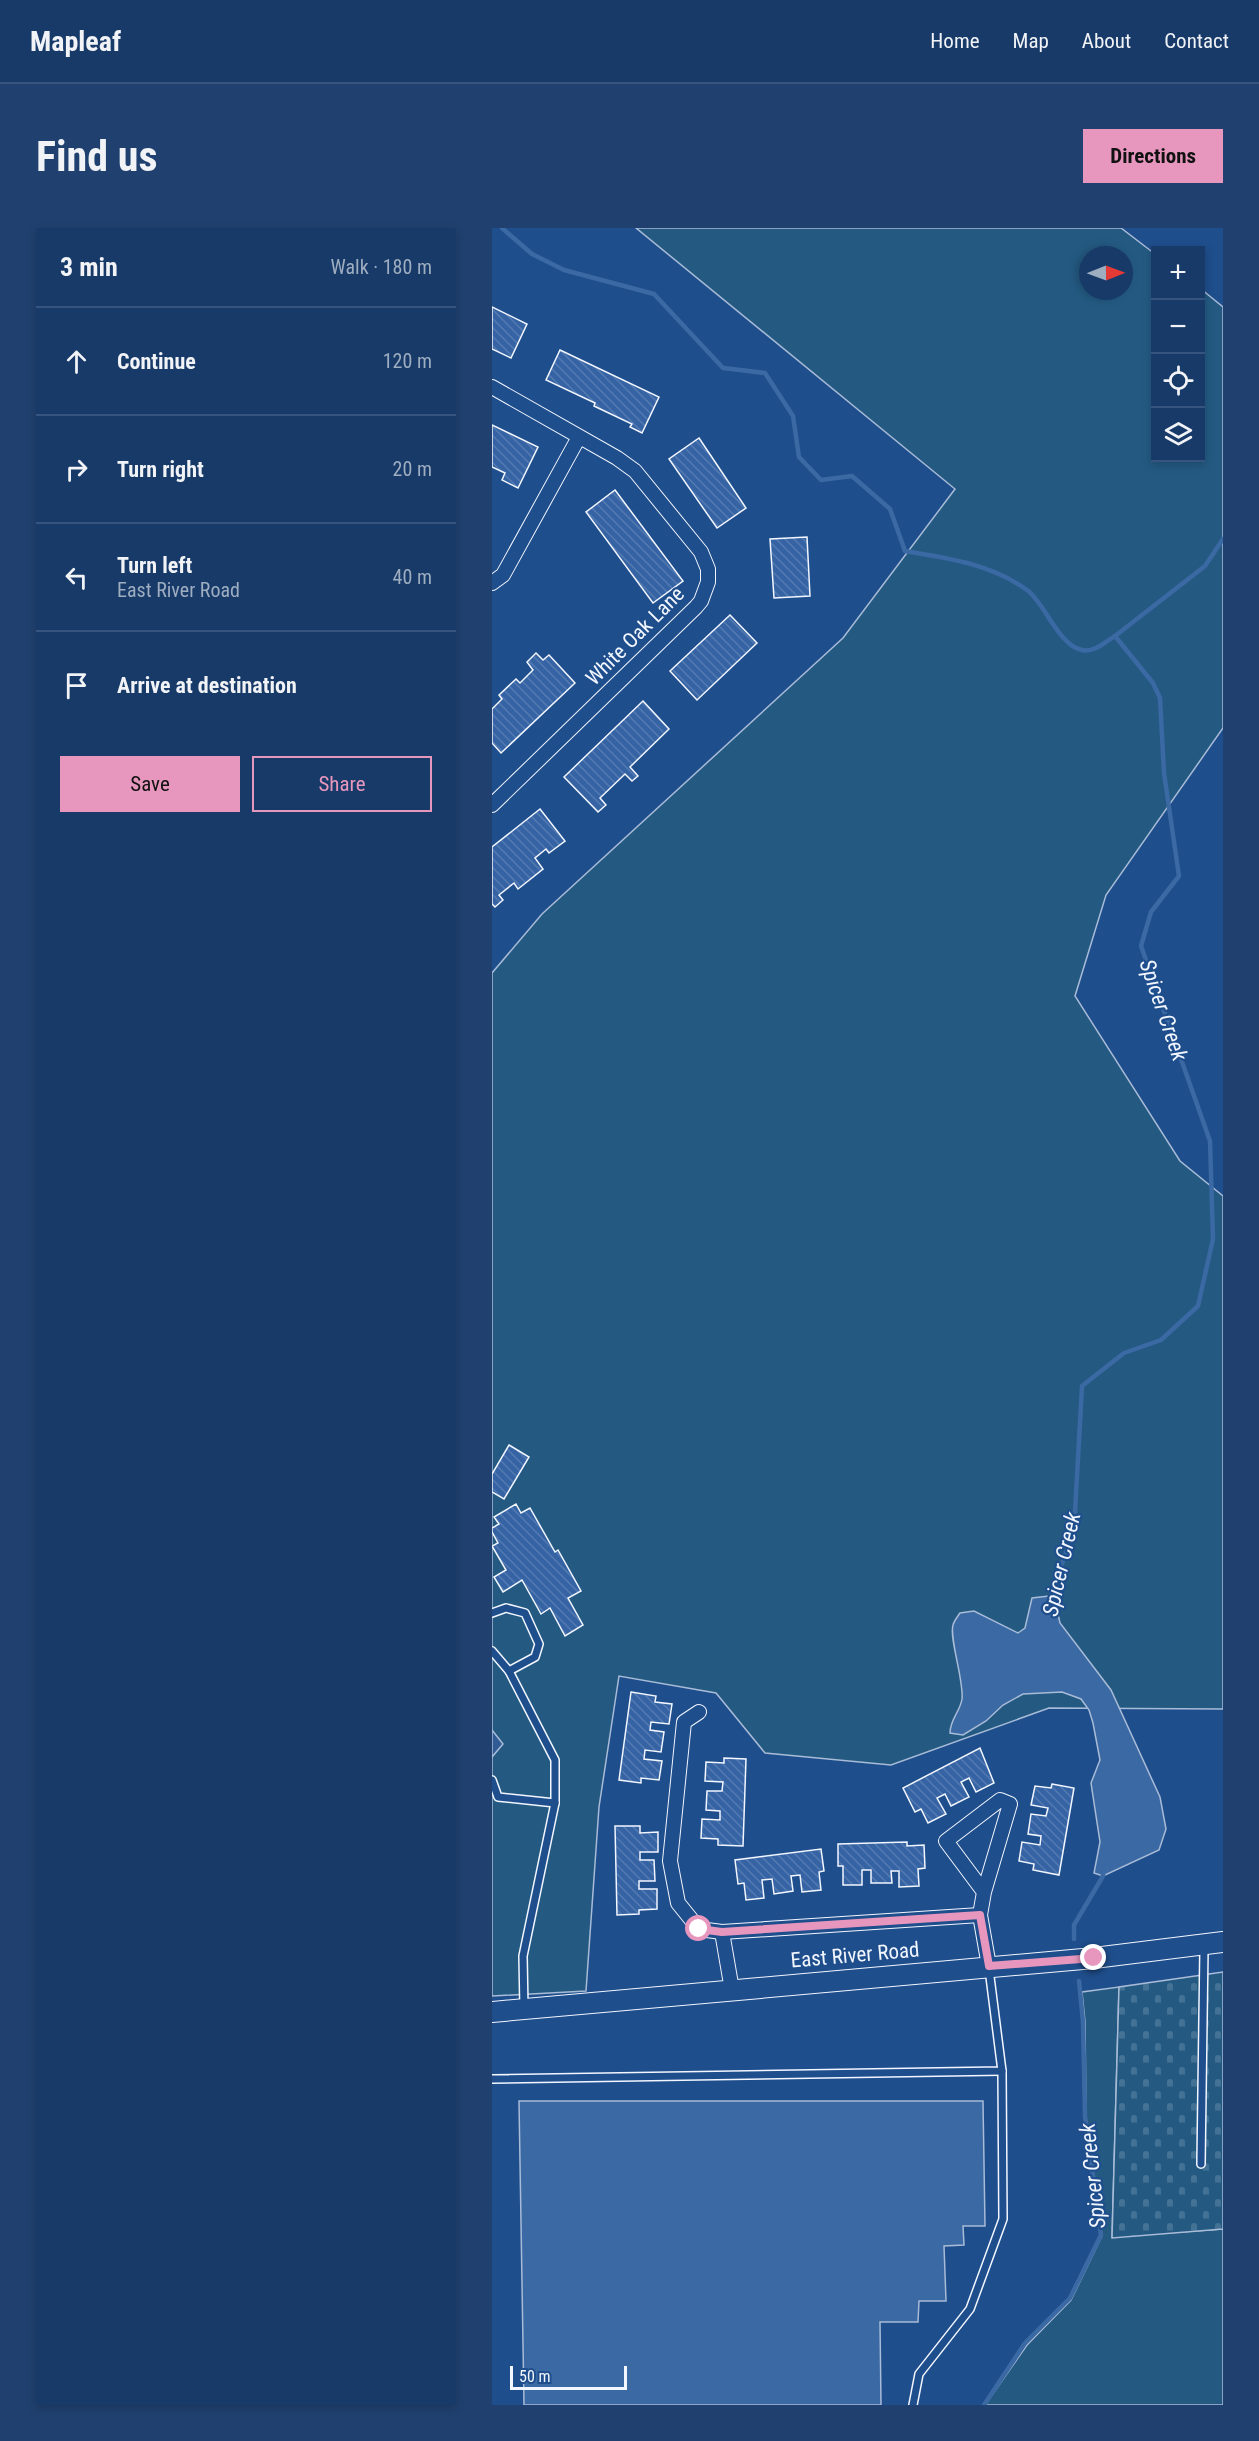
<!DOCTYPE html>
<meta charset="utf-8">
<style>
:root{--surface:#173a69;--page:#20416f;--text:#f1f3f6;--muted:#9eadc0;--line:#36547d;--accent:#e797bd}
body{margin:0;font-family:"Roboto Condensed",sans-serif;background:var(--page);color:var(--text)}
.controls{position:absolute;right:18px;top:18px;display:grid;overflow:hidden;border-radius:0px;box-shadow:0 3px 9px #0003}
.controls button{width:54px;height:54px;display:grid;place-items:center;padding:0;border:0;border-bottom:2px solid var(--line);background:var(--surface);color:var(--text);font:30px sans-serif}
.compass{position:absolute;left:587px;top:18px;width:54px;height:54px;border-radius:50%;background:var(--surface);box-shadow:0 3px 9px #0003;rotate:89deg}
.scale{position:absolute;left:18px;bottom:15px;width:117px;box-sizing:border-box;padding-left:6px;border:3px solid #f2f6ff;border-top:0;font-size:16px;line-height:21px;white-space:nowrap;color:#f2f6ff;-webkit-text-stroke:4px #1f4e8c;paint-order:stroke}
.stop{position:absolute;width:18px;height:18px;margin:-14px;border:4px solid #e797bd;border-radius:50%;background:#fff}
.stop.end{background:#e797bd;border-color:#fff;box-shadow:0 2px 6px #0008}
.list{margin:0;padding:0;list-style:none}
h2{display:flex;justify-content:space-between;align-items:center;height:78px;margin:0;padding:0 24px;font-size:26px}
h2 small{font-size:20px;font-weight:400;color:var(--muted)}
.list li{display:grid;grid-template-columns:39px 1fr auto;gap:18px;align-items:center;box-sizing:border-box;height:108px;padding:0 24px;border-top:2px solid var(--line)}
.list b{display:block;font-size:22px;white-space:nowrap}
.list p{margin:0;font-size:20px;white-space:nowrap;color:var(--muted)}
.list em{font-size:20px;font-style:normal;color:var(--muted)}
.actions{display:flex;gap:12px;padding:18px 24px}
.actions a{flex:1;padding:14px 0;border:2px solid var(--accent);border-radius:0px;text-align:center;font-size:21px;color:var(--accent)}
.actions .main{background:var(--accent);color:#111}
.icon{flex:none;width:33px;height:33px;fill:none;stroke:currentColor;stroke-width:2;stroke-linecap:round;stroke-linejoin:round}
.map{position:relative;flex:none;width:731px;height:2177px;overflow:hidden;border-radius:0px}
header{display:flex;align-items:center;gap:36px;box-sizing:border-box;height:84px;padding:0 30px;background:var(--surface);border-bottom:2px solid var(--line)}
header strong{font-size:28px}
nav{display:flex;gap:33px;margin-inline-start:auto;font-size:21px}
.intro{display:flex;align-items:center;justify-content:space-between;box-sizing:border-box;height:144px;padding:0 36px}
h1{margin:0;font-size:42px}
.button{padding:15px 27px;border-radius:0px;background:var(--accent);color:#111;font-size:21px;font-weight:700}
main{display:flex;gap:36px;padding:0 36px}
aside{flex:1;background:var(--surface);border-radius:0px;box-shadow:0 3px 9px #0003}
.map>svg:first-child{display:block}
</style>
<header>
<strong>Mapleaf</strong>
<nav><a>Home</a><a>Map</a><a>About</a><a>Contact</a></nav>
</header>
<div class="intro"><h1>Find us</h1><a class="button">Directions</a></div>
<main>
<aside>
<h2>3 min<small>Walk · 180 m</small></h2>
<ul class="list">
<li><svg class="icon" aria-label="ahead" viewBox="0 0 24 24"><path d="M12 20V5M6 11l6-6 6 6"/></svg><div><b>Continue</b></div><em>120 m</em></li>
<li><svg class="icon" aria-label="right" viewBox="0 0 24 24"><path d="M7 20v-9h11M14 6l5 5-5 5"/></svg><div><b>Turn right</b></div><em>20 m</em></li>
<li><svg class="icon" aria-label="left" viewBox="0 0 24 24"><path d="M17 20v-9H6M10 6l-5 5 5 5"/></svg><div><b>Turn left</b><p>East River Road</p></div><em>40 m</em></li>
<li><svg class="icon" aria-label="arrive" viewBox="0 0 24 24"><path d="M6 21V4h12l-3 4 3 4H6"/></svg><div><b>Arrive at destination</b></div></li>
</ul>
<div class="actions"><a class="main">Save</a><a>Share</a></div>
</aside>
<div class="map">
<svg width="731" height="2177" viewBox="0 0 731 2177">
<defs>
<pattern id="cemetery-stones" width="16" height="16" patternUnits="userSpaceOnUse" patternTransform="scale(1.5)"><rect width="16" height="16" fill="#245a82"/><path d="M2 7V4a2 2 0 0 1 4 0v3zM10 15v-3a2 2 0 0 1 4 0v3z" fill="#447295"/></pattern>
<pattern id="building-back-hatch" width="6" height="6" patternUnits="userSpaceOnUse" patternTransform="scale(1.5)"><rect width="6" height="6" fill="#3563a3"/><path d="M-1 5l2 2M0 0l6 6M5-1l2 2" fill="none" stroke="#537ab1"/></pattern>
</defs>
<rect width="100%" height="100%" fill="#1f4e8c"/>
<!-- green -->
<g fill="#245a82" stroke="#a8bbd7" stroke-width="1.5" fill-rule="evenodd">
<path d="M144,0H629L663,26L664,230H708L709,61L731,79V500L614,667L583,768L688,933L731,968V1481L557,1480L399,1537L273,1525L224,1465L127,1448L107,1579L94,1763L0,1768V745L50,686L351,410L463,261ZM596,27H632V63H596Z"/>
<polygon points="627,1759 620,2009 731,2001 731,2177 493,2177 535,2117 579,2072 610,2008 594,1889 593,1794 590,1764"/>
</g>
<!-- cemetery -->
<polygon fill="url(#cemetery-stones)" stroke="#a8bbd7" stroke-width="1.5" points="731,1744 731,2001 620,2010 627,1759"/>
<!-- parking -->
<polygon fill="#305b95" stroke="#a8bbd7" stroke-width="1.5" points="0,1502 11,1516 0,1529"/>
<!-- water -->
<g fill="#3b69a3" stroke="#a8bbd7" stroke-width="1.5">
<path d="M557,1368L563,1373L568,1395L619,1462L668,1569L674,1601L667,1622L611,1648L602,1645L608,1614L599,1555L608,1532L601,1495L597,1482L589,1471L570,1464L531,1466L511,1477L494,1493L471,1507L458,1505C458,1491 468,1484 470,1471C472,1452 457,1410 461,1397C462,1393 466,1388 468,1385L482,1383L526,1405L533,1400L540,1370Z"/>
<polygon points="27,1873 491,1873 493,1998 471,1998 472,2017 452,2018 454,2073 427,2073 426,2094 388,2094 389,2177 32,2177"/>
</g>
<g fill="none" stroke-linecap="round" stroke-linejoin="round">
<!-- stream -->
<g stroke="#3b69a3" stroke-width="4.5">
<path d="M10,0L40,26L72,42L162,66L231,140L273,145L301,188L307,229L329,252L360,248L398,281L413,323C456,330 499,336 535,362C553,375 566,417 590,422C602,425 613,414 623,408L661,455L668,470L672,545L687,648L659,684L649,718L718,913L721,1011L706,1078L669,1112L632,1125L590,1158L582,1302L557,1372"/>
<polyline points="623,408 713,338 731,311"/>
<polyline points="582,1711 582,1697 611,1648 611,1644"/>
<polyline points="492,2177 533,2115 578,2070 609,2007 593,1889 591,1794 587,1753"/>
</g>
</g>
<!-- building -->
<g fill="url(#building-back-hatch)" stroke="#f2f6ff" stroke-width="1.5">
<polygon points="0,79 35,96 19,130 0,121"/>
<polygon points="68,122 167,169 150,205 138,199 140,196 102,178 103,175 54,152"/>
<polygon points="0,197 46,219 26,260 10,252 13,245 0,239"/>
<polygon points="207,210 254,280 225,300 177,231"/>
<polygon points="123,262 191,353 161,375 94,284"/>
<polygon points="315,309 318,368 282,370 278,311"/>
<polygon points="238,387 265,415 205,472 178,443"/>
<polygon points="44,425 51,432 57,427 83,455 9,525 0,515 0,481 10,471 7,467 24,451 28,455 41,442 35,434"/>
<polygon points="151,473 177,501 138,539 146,548 140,553 133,546 108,570 114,577 106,584 72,549"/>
<polygon points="48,581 73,613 57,625 54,621 43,630 51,641 26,661 22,655 7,667 11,672 3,679 0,676 0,619"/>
<polygon points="17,1217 37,1229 12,1271 0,1264 0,1246"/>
<polygon points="24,1276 29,1285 38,1280 63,1324 66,1322 89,1363 76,1370 91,1397 73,1408 58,1380 49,1386 30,1352 11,1364 2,1349 14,1342 0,1318 6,1315 0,1304 0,1300 7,1296 2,1289"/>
<polygon points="139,1464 164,1468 163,1474 180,1476 177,1496 159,1494 158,1502 172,1504 169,1524 153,1522 152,1531 170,1533 167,1552 149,1550 149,1555 127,1552"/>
<polygon points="488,1520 502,1555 484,1564 477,1550 469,1554 477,1569 459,1578 453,1566 445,1570 454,1586 436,1595 429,1581 423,1584 411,1560"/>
<polygon points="232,1530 254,1531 251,1618 226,1617 226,1611 209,1610 210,1591 228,1592 228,1583 214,1582 215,1563 230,1563 231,1554 213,1553 214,1534 232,1535"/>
<polygon points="560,1556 582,1560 567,1647 541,1642 542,1636 527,1633 530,1614 548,1617 549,1608 536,1606 539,1586 554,1588 556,1580 539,1577 543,1558 559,1560"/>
<polygon points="123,1598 148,1598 148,1605 166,1604 166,1624 148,1624 148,1632 162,1632 163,1653 147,1653 147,1661 165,1661 165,1681 147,1682 147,1686 125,1687"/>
<polygon points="415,1614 415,1618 432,1617 433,1640 426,1641 427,1658 407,1659 407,1643 399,1643 400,1655 379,1655 379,1642 370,1642 370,1657 351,1657 351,1638 346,1638 346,1616"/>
<polygon points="329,1621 332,1643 327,1644 329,1662 310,1664 308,1647 299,1648 301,1663 282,1666 280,1651 270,1652 272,1670 254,1672 252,1655 246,1656 243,1632"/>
</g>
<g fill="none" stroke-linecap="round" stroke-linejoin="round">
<defs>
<g id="lane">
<polyline points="0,1385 14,1380 33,1385 47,1416 43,1429 17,1443"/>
<polyline points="0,1423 17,1443 63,1532 63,1575 31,1728 32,1781"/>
<polyline points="0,1552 6,1569 63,1575"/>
<polyline points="0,1851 510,1843 497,1741"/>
<polyline points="709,1936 712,1720"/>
<polyline points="421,2177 427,2146 478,2081 511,1991 510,1843"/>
</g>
<g id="street">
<polyline points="0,159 125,230 143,243 209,324 216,341 216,354 209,373 204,379 0,577"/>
<polyline points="0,355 11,347 87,209"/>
<polyline points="207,1484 192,1494 178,1633 186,1675 207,1701 230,1704 488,1687"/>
<polyline points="492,1664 454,1613 508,1572 518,1576 492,1664 488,1687 497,1738"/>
<polyline points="230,1704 240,1762"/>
</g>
<polyline id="secondary" points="0,1784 602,1730 731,1714"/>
</defs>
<!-- lane casing -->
<use href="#lane" stroke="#f2f6ff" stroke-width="10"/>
<!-- street casing -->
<use href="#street" stroke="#f2f6ff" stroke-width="16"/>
<!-- secondary casing -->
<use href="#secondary" stroke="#f2f6ff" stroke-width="22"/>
<!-- lane -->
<use href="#lane" stroke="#1f4e8c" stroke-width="7"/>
<!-- street -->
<use href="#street" stroke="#1f4e8c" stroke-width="14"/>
<!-- secondary -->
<use href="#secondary" stroke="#1f4e8c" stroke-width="20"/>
</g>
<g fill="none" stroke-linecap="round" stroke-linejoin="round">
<!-- route -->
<polyline stroke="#e797bd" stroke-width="8" points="207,1701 230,1704 488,1687 497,1738 602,1730"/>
</g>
<g text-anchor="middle" stroke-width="4.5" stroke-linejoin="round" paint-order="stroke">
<!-- street labels -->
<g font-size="21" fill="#f2f6ff" stroke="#1f4e8c">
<text transform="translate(143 408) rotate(-45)" y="7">White Oak Lane</text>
<text transform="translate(363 1727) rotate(-5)" y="7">East River Road</text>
</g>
<!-- water labels -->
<g font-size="22" font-style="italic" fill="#f2f6ff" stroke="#1f4e8c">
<text transform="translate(672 782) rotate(71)" y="8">Spicer Creek</text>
<text transform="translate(569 1336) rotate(-77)" y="8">Spicer Creek</text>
<text transform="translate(600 1948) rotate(-96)" y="8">Spicer Creek</text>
</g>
</g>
</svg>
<div class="controls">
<button>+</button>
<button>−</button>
<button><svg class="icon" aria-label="locate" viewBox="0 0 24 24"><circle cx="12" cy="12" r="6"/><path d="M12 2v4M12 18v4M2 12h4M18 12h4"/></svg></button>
<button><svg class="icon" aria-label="layers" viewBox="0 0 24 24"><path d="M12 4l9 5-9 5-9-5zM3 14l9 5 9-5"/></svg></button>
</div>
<svg class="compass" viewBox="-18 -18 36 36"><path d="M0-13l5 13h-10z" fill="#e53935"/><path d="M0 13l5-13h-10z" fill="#9eadc0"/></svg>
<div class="scale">50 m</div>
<div class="stop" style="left:207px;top:1701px"></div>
<div class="stop end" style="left:602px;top:1730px"></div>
</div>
</main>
